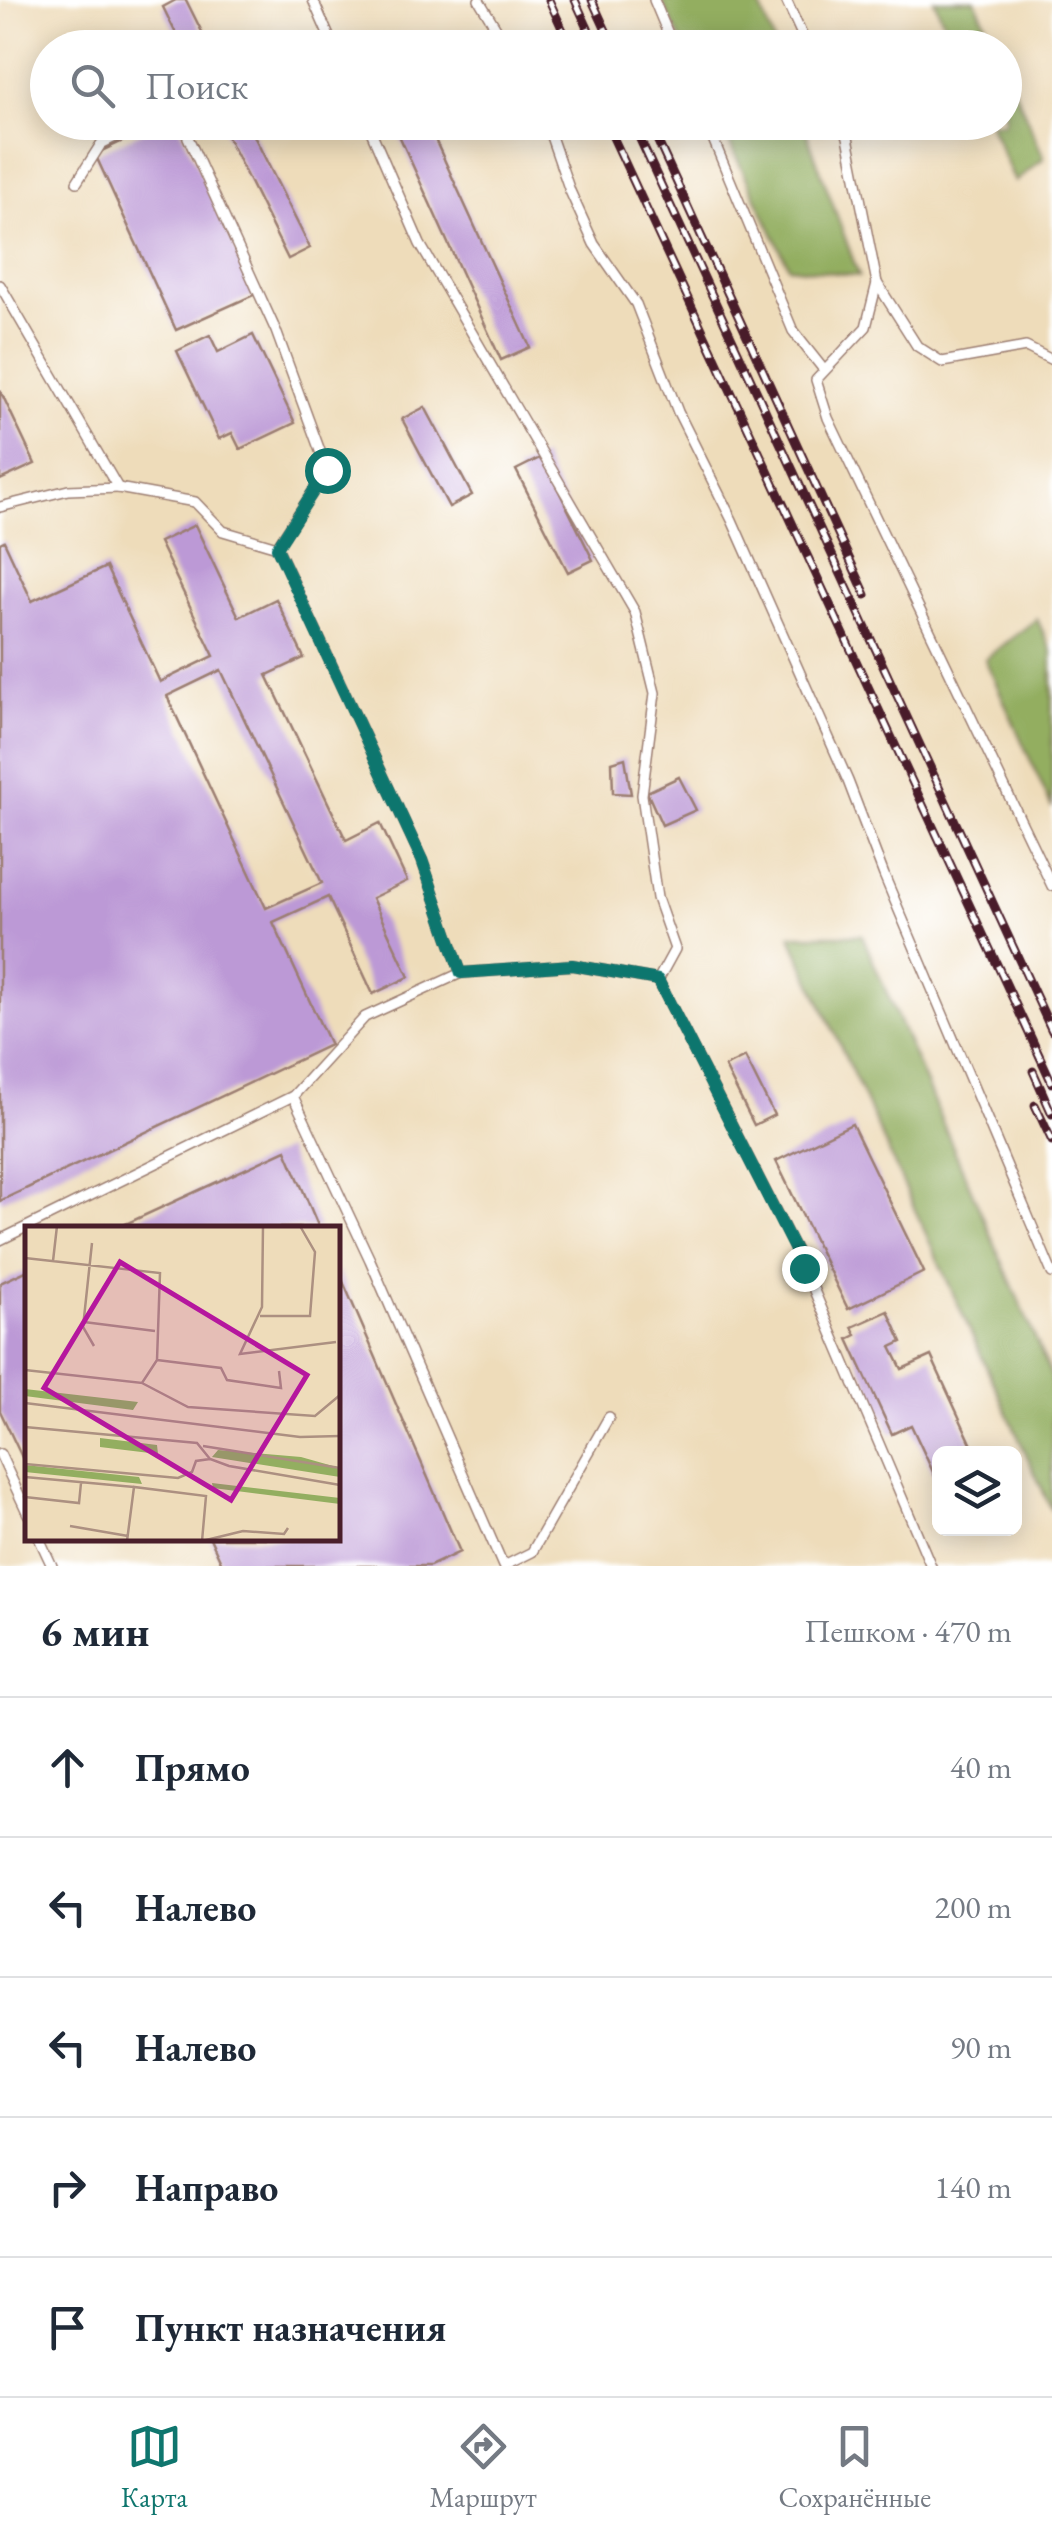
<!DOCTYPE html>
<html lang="ru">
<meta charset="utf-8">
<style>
:root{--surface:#fff;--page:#f6f6f7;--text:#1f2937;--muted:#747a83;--line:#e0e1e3;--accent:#0f766e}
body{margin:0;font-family:"EB Garamond",serif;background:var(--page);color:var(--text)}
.controls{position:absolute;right:30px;bottom:30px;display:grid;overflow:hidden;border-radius:15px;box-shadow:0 5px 25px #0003}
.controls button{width:90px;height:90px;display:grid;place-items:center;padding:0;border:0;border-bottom:2px solid var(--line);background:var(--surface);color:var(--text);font:50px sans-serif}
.stop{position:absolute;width:30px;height:30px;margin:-22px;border:8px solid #0f766e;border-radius:50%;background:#fff}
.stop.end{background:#0f766e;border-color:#fff;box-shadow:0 2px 10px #0008}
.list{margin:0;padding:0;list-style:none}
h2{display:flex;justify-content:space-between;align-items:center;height:130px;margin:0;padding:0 40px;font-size:42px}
h2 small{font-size:32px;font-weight:400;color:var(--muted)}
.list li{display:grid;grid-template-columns:65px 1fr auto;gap:30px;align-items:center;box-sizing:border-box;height:140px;padding:0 40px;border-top:2px solid var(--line)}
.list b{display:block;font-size:38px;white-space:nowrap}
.list em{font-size:32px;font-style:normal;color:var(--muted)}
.icon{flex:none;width:55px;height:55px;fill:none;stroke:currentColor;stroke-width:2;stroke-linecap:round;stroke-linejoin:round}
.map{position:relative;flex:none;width:1052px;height:1566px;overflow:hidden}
.search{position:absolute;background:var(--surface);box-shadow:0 5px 25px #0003;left:30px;right:30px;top:30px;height:110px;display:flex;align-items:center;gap:25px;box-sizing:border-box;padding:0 35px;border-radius:55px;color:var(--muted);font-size:38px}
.sheet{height:830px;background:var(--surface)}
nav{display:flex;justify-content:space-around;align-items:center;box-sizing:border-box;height:140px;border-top:2px solid var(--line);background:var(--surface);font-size:28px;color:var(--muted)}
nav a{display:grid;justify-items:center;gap:5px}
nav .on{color:var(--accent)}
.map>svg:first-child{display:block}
</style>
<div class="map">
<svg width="1052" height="1566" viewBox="0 0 1052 1566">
<rect width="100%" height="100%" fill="#fff"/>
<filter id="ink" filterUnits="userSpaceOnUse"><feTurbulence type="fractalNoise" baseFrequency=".01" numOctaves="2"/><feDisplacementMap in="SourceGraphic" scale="20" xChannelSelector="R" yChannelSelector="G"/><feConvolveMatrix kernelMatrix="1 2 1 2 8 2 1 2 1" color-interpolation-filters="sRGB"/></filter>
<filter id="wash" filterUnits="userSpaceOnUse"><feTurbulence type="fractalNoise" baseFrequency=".0048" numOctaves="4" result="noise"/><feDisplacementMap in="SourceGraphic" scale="40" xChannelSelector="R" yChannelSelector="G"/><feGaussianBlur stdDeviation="2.25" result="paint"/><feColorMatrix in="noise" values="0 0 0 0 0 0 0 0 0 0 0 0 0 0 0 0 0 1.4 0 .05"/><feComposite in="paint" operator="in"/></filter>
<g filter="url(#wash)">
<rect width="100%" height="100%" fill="#eedcba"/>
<!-- forest -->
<g fill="#93ae60" stroke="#6e6646" stroke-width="2.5">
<polygon points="661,0 758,0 776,47 684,47"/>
<polygon points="934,0 975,0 996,47 955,47"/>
<polygon points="1005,68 1044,158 1015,182 989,123 1004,122"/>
<polygon points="720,123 803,123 859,276 789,267"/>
<polygon points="1037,619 1052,652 1052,808 985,659"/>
<polygon points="790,935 862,935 1052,1378 1052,1511"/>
</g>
<g id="blocks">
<!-- building -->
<g fill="#bc99d6" fill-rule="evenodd">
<polygon points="176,0 186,0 210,48 183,48 163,7"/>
<polygon points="163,122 177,122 256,294 176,330 95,154"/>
<polygon points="220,122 247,122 310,248 288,259"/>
<polygon points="393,122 427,122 530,347 501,360"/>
<polygon points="210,335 218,352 253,335 295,423 240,449 232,433 219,439 177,351"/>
<polygon points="0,390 35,464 0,480"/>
<polygon points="425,407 472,495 449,507 402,419"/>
<polygon points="542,457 593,560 568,572 516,470"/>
<path d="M195,525L239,617L276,599L304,658L267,675L346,840L380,823L407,881L372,898L409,977L373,994L328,897L273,922L330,1045L0,1201V543L4,541L32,601L106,567L160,682L214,656L159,542ZM221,670L322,883L266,908L167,696Z"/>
<polygon points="625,758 631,794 613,793 612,762"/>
<polygon points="679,777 696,810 662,825 647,792"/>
<polygon points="745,1057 774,1115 754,1125 725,1067"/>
<polygon points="852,1124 924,1272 848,1309 776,1161"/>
<polygon points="286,1150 319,1228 117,1228"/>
<polygon points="28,1270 28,1470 0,1411 0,1283"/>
<polygon points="338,1270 460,1552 430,1566 223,1566 210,1538 338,1538"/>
<polygon points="888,1311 902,1342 891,1347 902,1369 931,1356 976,1454 940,1454 940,1487 911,1425 892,1434 848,1339 856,1335 852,1327"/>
</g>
</g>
</g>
<g filter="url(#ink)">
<use href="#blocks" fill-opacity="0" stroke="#9c7e72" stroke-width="2.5"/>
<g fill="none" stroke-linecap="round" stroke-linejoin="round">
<defs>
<g id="lane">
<polyline points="313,0 334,48"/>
<polyline points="479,0 508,48"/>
<polyline points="654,0 674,48"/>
<polyline points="786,0 808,48"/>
<polyline points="181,122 276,331 327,470 277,547 422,860 461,973"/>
<polyline points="367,122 420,244 635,612 655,693 642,795 657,898 675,949 658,980"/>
<polyline points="546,122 570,191 594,244 636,304 678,412 732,520 848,781 884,875 1052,1273"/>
<polyline points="706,122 793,331 824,370"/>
<polyline points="842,122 848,137 877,283 866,327 816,380 828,418 1052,886"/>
<polyline points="77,182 101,144 145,122"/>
<polyline points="877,283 917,346 942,362 1026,347 1052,360"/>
<polyline points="0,285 118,488 68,490 0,507"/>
<polyline points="118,488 195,502 223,531 277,547"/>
<polyline points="293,1096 370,1260 503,1566"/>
<polyline points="0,1240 293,1096 365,1017 461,973 572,965 658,980 804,1267 931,1566"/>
<polyline points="0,1454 28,1514"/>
<polyline points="39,1538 52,1566"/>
<polyline points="504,1566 532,1552 609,1417"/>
</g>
</defs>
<!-- lane casing -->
<use href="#lane" stroke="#9c7e72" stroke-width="12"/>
<!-- lane -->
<use href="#lane" stroke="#fff" stroke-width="9"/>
<defs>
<g id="rail">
<polyline points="549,0 571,48"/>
<polyline points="575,0 597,48"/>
<polyline points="592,0 614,48"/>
<polyline points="606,122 1052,1083"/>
<polyline points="632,122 1052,1031"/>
<polyline points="649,122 866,595"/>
<polyline points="1033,1071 1052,1114"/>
<polyline points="1035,1105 1052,1141"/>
</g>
</defs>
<!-- rail casing -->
<use href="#rail" stroke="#4a1f2b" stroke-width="9"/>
<!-- rail -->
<use href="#rail" stroke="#fff" stroke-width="5" stroke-dasharray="15" stroke-linecap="butt"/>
</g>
</g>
<g fill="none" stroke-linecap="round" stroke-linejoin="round" filter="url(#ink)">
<!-- route -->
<polyline stroke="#0f766e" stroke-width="12" points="327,470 277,548 422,860 461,973 572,965 658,980 804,1268"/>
</g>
<!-- overview -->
<g transform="translate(25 1226)">
<rect width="315" height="315" fill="#eedcba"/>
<path d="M0,163L113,176L108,184L0,170ZM75,212L132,219L133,228L75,221ZM193,224L276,231L315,242V251L187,231ZM0,239L114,251L117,258L0,246ZM187,257L315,272V278L188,262Z" fill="#93ae60"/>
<path fill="none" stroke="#ac9081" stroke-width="2.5" d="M238,0L237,81L215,128L311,116M67,17L58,101L69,120M0,32L135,47L132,134L117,157L0,144M28,35L32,0M235,90H285L290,26L275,0M59,96L130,105M132,134L196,142L202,154L256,162L254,145M117,157L163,181L290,190L315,169M0,177L275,211L315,210M0,201L172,217L185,233L204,240L315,259M178,220L315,242M0,238L153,252L167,246L171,235L185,233M0,251L109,261M0,271L54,277L56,257M45,300L103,310M102,315L109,261L181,270L177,315L218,305L259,308L263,302"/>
<path fill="#b5179e" fill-opacity="0.15" stroke="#b5179e" stroke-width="5" d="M95,36L282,149L206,274L19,162Z"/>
<rect width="315" height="315" fill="none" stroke="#4a1f2b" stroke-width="5"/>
</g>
</svg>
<div class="controls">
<button><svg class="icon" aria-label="layers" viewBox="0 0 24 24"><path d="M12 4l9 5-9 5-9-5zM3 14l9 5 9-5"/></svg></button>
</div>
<div class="stop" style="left:327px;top:470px"></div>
<div class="stop end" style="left:804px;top:1268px"></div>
<div class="search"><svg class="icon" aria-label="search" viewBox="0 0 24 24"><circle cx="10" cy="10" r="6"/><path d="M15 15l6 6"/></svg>Поиск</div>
</div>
<section class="sheet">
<h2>6 мин<small>Пешком · 470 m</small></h2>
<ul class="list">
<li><svg class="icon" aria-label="ahead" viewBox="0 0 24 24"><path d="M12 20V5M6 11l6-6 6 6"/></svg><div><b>Прямо</b></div><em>40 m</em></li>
<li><svg class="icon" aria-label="left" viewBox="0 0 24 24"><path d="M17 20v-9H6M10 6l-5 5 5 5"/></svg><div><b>Налево</b></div><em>200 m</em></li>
<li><svg class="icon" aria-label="left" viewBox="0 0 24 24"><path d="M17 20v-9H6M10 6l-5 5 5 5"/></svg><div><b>Налево</b></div><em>90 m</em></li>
<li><svg class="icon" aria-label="right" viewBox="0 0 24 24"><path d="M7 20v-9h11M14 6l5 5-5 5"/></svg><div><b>Направо</b></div><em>140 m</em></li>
<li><svg class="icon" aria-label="arrive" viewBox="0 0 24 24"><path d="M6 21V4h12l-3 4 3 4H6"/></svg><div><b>Пункт назначения</b></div></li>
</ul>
</section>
<nav>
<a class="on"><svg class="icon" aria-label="map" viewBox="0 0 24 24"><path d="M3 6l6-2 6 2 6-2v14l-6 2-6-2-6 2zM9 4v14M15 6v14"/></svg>Карта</a>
<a><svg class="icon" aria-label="directions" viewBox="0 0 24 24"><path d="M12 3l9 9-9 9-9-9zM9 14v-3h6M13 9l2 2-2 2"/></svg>Маршрут</a>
<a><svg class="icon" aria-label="saved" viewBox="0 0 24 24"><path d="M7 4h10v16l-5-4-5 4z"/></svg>Сохранённые</a>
</nav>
